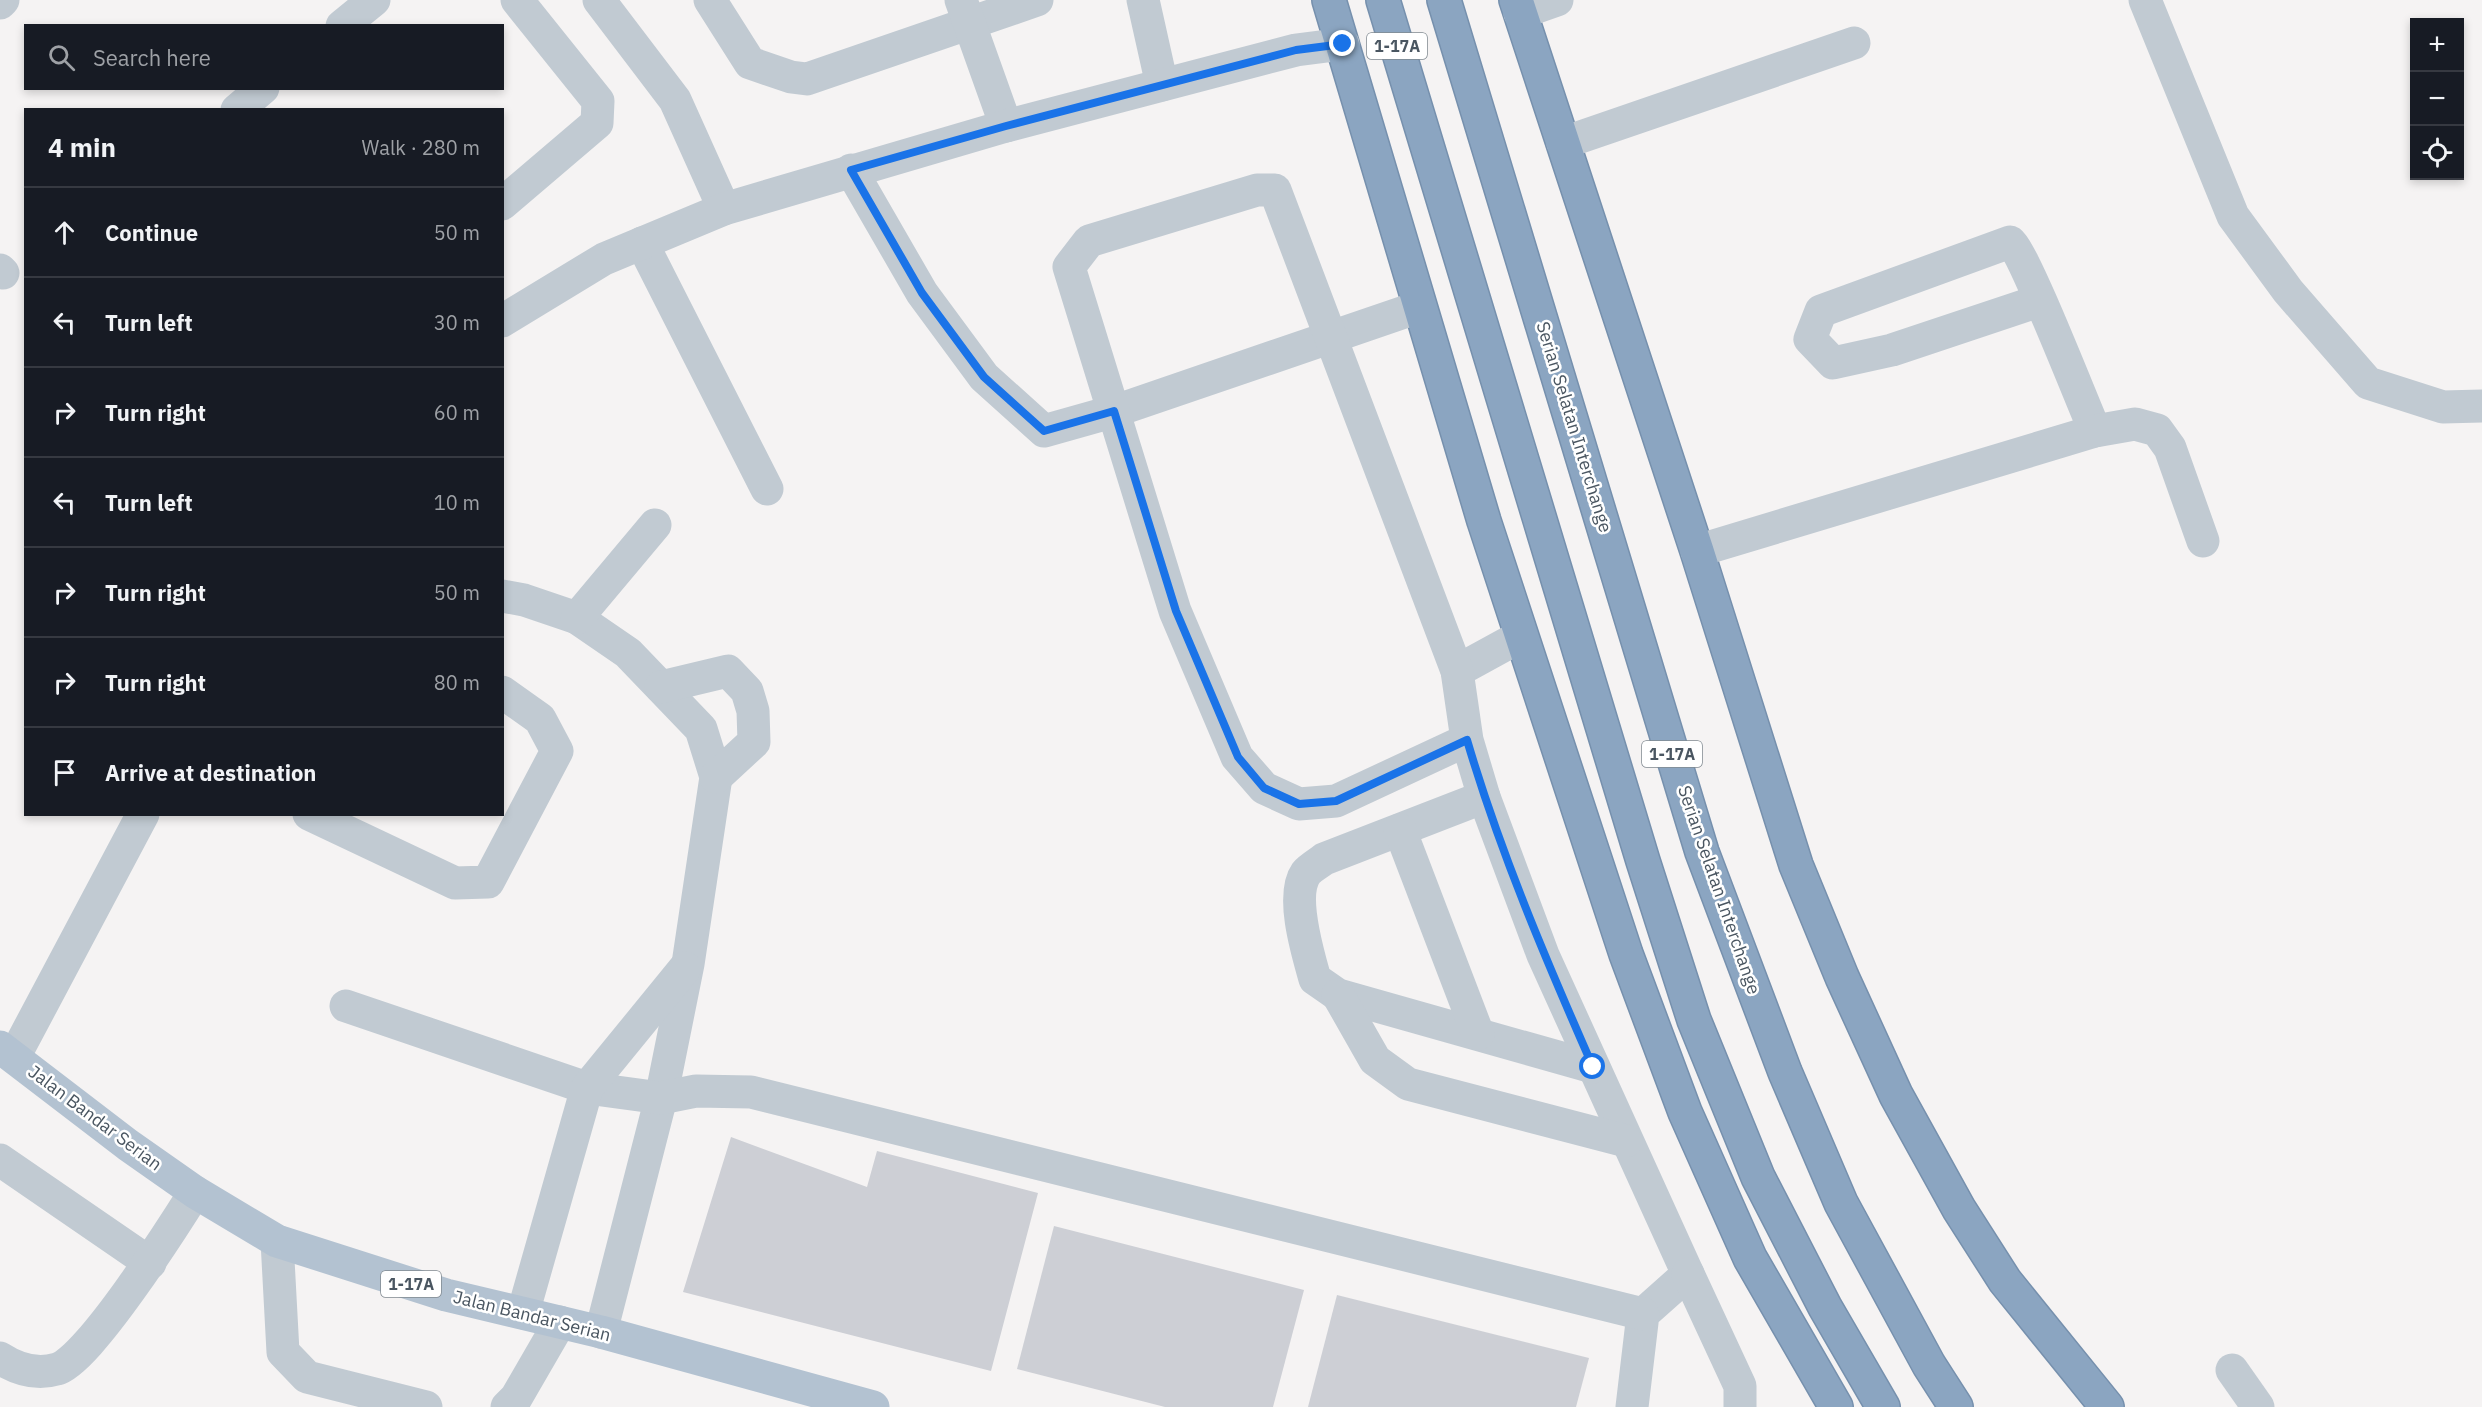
<!DOCTYPE html>
<meta charset="utf-8">
<style>
:root{--surface:#171b24;--page:#242831;--text:#f1f3f6;--muted:#9ea1a6;--line:#363941}
body{margin:0;font-family:"IBM Plex Sans",sans-serif;background:var(--page);color:var(--text)}
.controls{position:absolute;right:18px;top:18px;display:grid;overflow:hidden;border-radius:0px;box-shadow:0 3px 9px #0003}
.controls button{width:54px;height:54px;display:grid;place-items:center;padding:0;border:0;border-bottom:2px solid var(--line);background:var(--surface);color:var(--text);font:30px sans-serif}
.stop{position:absolute;width:18px;height:18px;margin:-14px;border:4px solid #1a73e8;border-radius:50%;background:#fff}
.stop.end{background:#1a73e8;border-color:#fff;box-shadow:0 2px 6px #0008}
.list{margin:0;padding:0;list-style:none}
h2{display:flex;justify-content:space-between;align-items:center;height:78px;margin:0;padding:0 24px;font-size:26px}
h2 small{font-size:20px;font-weight:400;color:var(--muted)}
.list li{display:grid;grid-template-columns:39px 1fr auto;gap:18px;align-items:center;box-sizing:border-box;height:90px;padding:0 24px;border-top:2px solid var(--line)}
.list b{display:block;font-size:22px;white-space:nowrap}
.list em{font-size:20px;font-style:normal;color:var(--muted)}
.icon{flex:none;width:33px;height:33px;fill:none;stroke:currentColor;stroke-width:2;stroke-linecap:round;stroke-linejoin:round}
.map{position:relative;flex:none;width:2482px;height:1407px;overflow:hidden}
.search{position:absolute;background:var(--surface);box-shadow:0 3px 9px #0003;left:24px;top:24px;width:480px;height:66px;display:flex;align-items:center;gap:15px;box-sizing:border-box;padding:0 21px;border-radius:0px;color:var(--muted);font-size:22px}
.panel{position:absolute;background:var(--surface);box-shadow:0 3px 9px #0003;left:24px;top:108px;width:480px;height:708px;border-radius:0px}
.map>svg:first-child{display:block}
</style>
<div class="map">
<svg width="2482" height="1407" viewBox="0 0 2482 1407">
<rect width="100%" height="100%" fill="#f5f3f3"/>
<!-- building -->
<g fill="#cdcfd5">
<polygon points="731,1137 867,1187 877,1151 1038,1193 991,1371 683,1292"/>
<polygon points="1054,1226 1304,1290 1273,1407 1165,1407 1017,1369"/>
<polygon points="1337,1295 1589,1358 1576,1407 1308,1407"/>
</g>
<g fill="none" stroke-linecap="round" stroke-linejoin="round">
<defs>
<g id="highway">
<polyline points="1329,0 1484,521 1626,954 1685,1112 1750,1258 1836,1407"/>
<polyline points="1383,0 1643,861 1694,1020 1758,1177 1825,1307 1883,1407"/>
<polyline points="1444,0 1702,852 1785,1072 1841,1203 1929,1365 1956,1407"/>
<polyline points="1516,0 1697,551 1796,865 1842,977 1896,1095 1959,1209 2005,1281 2107,1407"/>
</g>
</defs>
<!-- highway casing -->
<use href="#highway" stroke="#7690ad" stroke-width="36"/>
<!-- minor -->
<g stroke="#c1cad2" stroke-width="33">
<polyline points="599,0 675,100 724,209"/>
<polyline points="710,0 750,63 791,77 807,79 1037,0"/>
<polyline points="961,0 1006,126"/>
<polyline points="1143,0 1162,85"/>
<polyline points="2145,0 2233,216 2288,291 2368,383 2443,407 2482,406"/>
<polyline points="0,3 3,0"/>
<polyline points="1520,13 1557,0"/>
<polyline points="342,26 374,0"/>
<polyline points="237,110 263,88"/>
<polyline points="1563,143 1854,43"/>
<polyline points="851,170 922,293 984,377 1044,431 1115,411 1419,307"/>
<polyline points="502,204 597,123 598,101 517,0"/>
<polyline points="642,243 767,489"/>
<polyline points="0,270 3,273"/>
<path d="M2039,301L1892,350L1833,363L1810,339L1821,311L2010,242C2024,252 2083,404 2095,431"/>
<polyline points="502,321 604,259 724,209 1006,126 1296,50 1343,44"/>
<polyline points="1697,551 2095,431 2135,424 2157,430 2170,448 2203,541"/>
<polyline points="502,596 524,600 577,618 628,653 701,729 716,777 688,964 661,1098 601,1332"/>
<polyline points="577,618 655,525"/>
<polyline points="1457,671 1521,636"/>
<polyline points="661,687 728,671 747,691 753,711 754,742 716,777"/>
<polyline points="1467,740 1336,801 1299,804 1264,788 1237,757 1175,611 1069,267 1089,241 1257,190 1275,190 1457,671 1467,740 1484,797 1543,955 1688,1274 1643,1314 1632,1407"/>
<path d="M1484,797L1324,859C1319,863 1310,868 1306,873C1290,896 1308,954 1315,979L1338,995L1593,1067"/>
<polyline points="309,814 455,883 488,882 557,751 540,719 502,692"/>
<polyline points="1400,830 1478,1034"/>
<polyline points="1338,995 1375,1060 1408,1084 1626,1141"/>
<polyline points="346,1006 587,1088 661,1098 696,1091 751,1092 1643,1314"/>
<polyline points="14,1057 143,814"/>
<polyline points="0,1160 150,1263"/>
<polyline points="277,1241 283,1352 307,1377 426,1407"/>
<polyline points="1688,1274 1740,1386 1740,1407"/>
<polyline points="523,1313 587,1088 685,968"/>
<path d="M0,1358C17,1369 37,1375 57,1369C88,1361 175,1224 195,1192"/>
<polyline points="2232,1370 2258,1407"/>
<polyline points="507,1407 516,1398 560,1322"/>
</g>
<!-- major -->
<polyline stroke="#b3c2d1" stroke-width="33" points="0,1047 128,1145 195,1192 277,1241 446,1295 601,1332 873,1407"/>
<!-- highway -->
<use href="#highway" stroke="#8ba5c1" stroke-width="33"/>
</g>
<g fill="none" stroke-linecap="round" stroke-linejoin="round">
<!-- route -->
<path stroke="#1a73e8" stroke-width="8" d="M1343,44L1296,50L1006,126L851,170L922,293L984,377L1044,431L1114,411L1176,611L1238,757L1264,788L1299,804L1336,801L1467,740C1500,852 1546,960 1593,1067"/>
</g>
<g text-anchor="middle" stroke-width="5" stroke-linejoin="round" paint-order="stroke">
<!-- shield labels -->
<g fill="#fff" stroke="#808990" stroke-width="1.5">
<rect x="1367" y="33" width="60" height="26" rx="4.5"/>
<rect x="1642" y="741" width="60" height="26" rx="4.5"/>
<rect x="381" y="1271" width="60" height="26" rx="4.5"/>
</g>
<g font-size="16" font-weight="bold" fill="#4a5661">
<text x="1397" y="52">1-17A</text>
<text x="1672" y="760">1-17A</text>
<text x="411" y="1290">1-17A</text>
</g>
<!-- street labels -->
<g font-size="18" fill="#4a5661" stroke="#fff">
<text transform="translate(1574 427) rotate(73)" y="6">Serian Selatan Interchange</text>
<text transform="translate(1719 890) rotate(71)" y="6">Serian Selatan Interchange</text>
<text transform="translate(95 1118) rotate(37)" y="6">Jalan Bandar Serian</text>
<text transform="translate(532 1316) rotate(14)" y="6">Jalan Bandar Serian</text>
</g>
</g>
</svg>
<div class="controls">
<button>+</button>
<button>−</button>
<button><svg class="icon" aria-label="locate" viewBox="0 0 24 24"><circle cx="12" cy="12" r="6"/><path d="M12 2v4M12 18v4M2 12h4M18 12h4"/></svg></button>
</div>
<div class="stop" style="left:1593px;top:1067px"></div>
<div class="stop end" style="left:1343px;top:44px"></div>
<div class="search"><svg class="icon" aria-label="search" viewBox="0 0 24 24"><circle cx="10" cy="10" r="6"/><path d="M15 15l6 6"/></svg>Search here</div>
<section class="panel">
<h2>4 min<small>Walk · 280 m</small></h2>
<ul class="list">
<li><svg class="icon" aria-label="ahead" viewBox="0 0 24 24"><path d="M12 20V5M6 11l6-6 6 6"/></svg><div><b>Continue</b></div><em>50 m</em></li>
<li><svg class="icon" aria-label="left" viewBox="0 0 24 24"><path d="M17 20v-9H6M10 6l-5 5 5 5"/></svg><div><b>Turn left</b></div><em>30 m</em></li>
<li><svg class="icon" aria-label="right" viewBox="0 0 24 24"><path d="M7 20v-9h11M14 6l5 5-5 5"/></svg><div><b>Turn right</b></div><em>60 m</em></li>
<li><svg class="icon" aria-label="left" viewBox="0 0 24 24"><path d="M17 20v-9H6M10 6l-5 5 5 5"/></svg><div><b>Turn left</b></div><em>10 m</em></li>
<li><svg class="icon" aria-label="right" viewBox="0 0 24 24"><path d="M7 20v-9h11M14 6l5 5-5 5"/></svg><div><b>Turn right</b></div><em>50 m</em></li>
<li><svg class="icon" aria-label="right" viewBox="0 0 24 24"><path d="M7 20v-9h11M14 6l5 5-5 5"/></svg><div><b>Turn right</b></div><em>80 m</em></li>
<li><svg class="icon" aria-label="arrive" viewBox="0 0 24 24"><path d="M6 21V4h12l-3 4 3 4H6"/></svg><div><b>Arrive at destination</b></div></li>
</ul>
</section>
</div>
